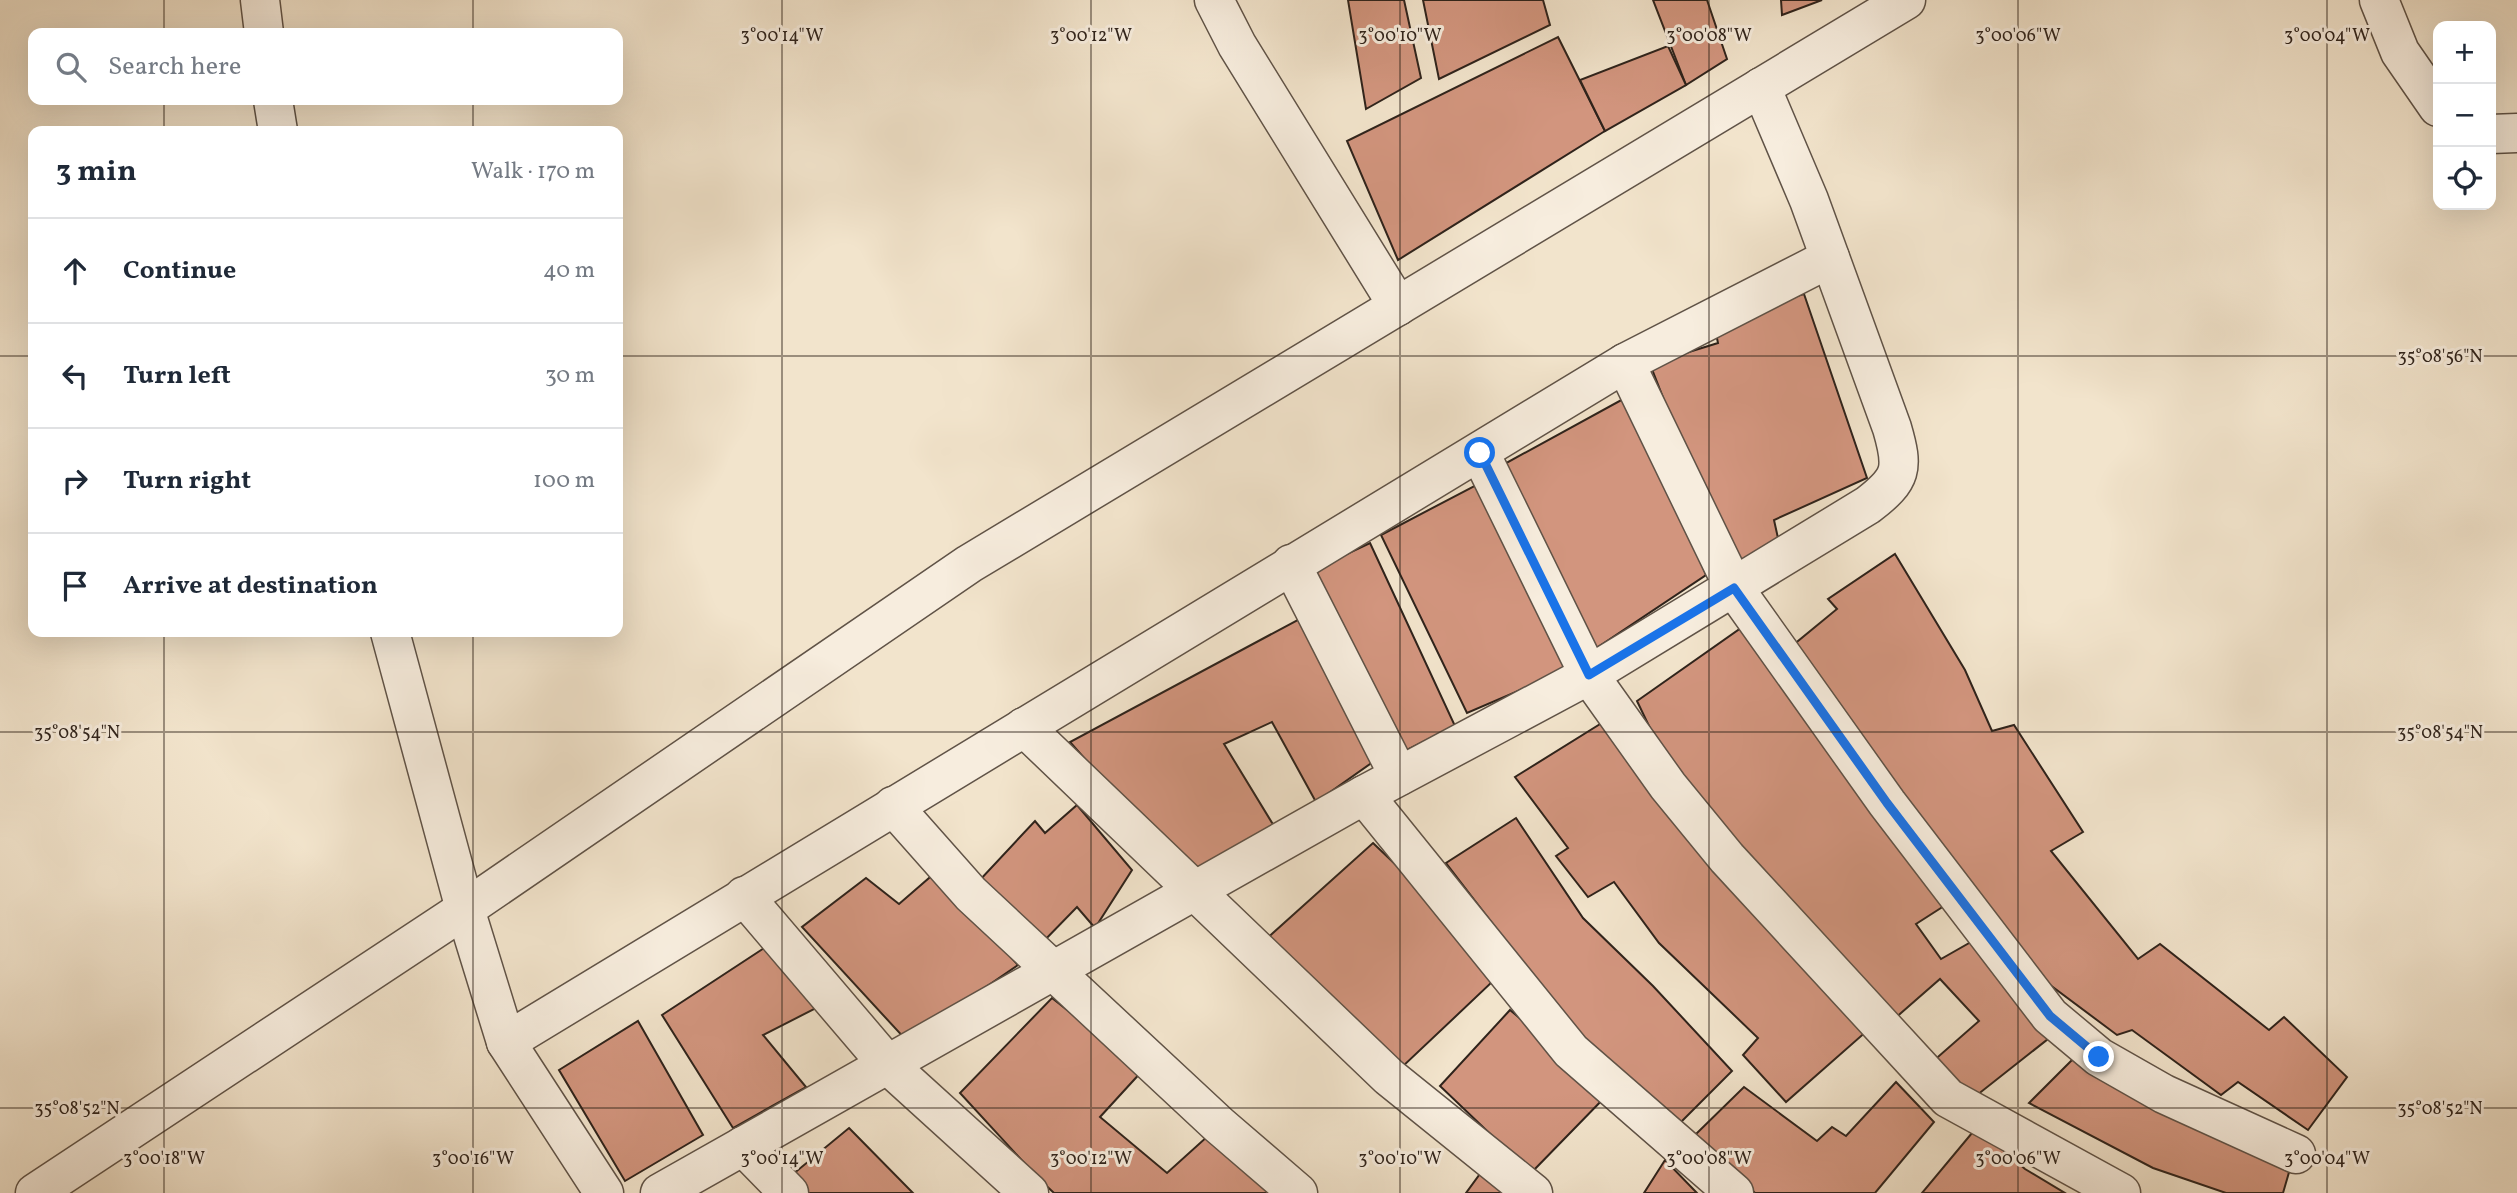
<!DOCTYPE html>
<meta charset="utf-8">
<style>
:root{--surface:#fff;--page:#f2f2f3;--text:#1f2937;--muted:#747a83;--line:#e0e1e3}
body{margin:0;font-family:Vollkorn,serif;background:var(--page);color:var(--text)}
.controls{position:absolute;right:21px;top:21px;display:grid;overflow:hidden;border-radius:14px;box-shadow:0 7px 28px #0002}
.controls button{width:63px;height:63px;display:grid;place-items:center;padding:0;border:0;border-bottom:2px solid var(--line);background:var(--surface);color:var(--text);font:35px sans-serif}
.stop{position:absolute;width:21px;height:21px;margin:-16px;border:5px solid #1a73e8;border-radius:50%;background:#fff}
.stop.end{background:#1a73e8;border-color:#fff;box-shadow:0 2px 7px #0008}
.list{margin:0;padding:0;list-style:none}
h2{display:flex;justify-content:space-between;align-items:center;height:91px;margin:0;padding:0 28px;font-size:30px}
h2 small{font-size:23px;font-weight:400;color:var(--muted)}
.list li{display:grid;grid-template-columns:46px 1fr auto;gap:21px;align-items:center;box-sizing:border-box;height:105px;padding:0 28px;border-top:2px solid var(--line)}
.list b{display:block;font-size:26px;white-space:nowrap}
.list em{font-size:23px;font-style:normal;color:var(--muted)}
.icon{flex:none;width:38px;height:38px;fill:none;stroke:currentColor;stroke-width:2;stroke-linecap:round;stroke-linejoin:round}
.map{position:relative;flex:none;width:2517px;height:1193px;overflow:hidden}
.search{position:absolute;background:var(--surface);box-shadow:0 7px 28px #0002;left:28px;top:28px;width:595px;height:77px;display:flex;align-items:center;gap:18px;box-sizing:border-box;padding:0 24px;border-radius:14px;color:var(--muted);font-size:26px}
.panel{position:absolute;background:var(--surface);box-shadow:0 7px 28px #0002;left:28px;top:126px;width:595px;height:511px;border-radius:14px}
.map>svg:first-child{display:block}
</style>
<div class="map">
<svg width="2517" height="1193" viewBox="0 0 2517 1193">
<rect width="100%" height="100%" fill="#f2e4cc"/>
<filter id="stains"><feTurbulence type="fractalNoise" baseFrequency=".00286" numOctaves="4"/><feColorMatrix values="0 0 0 0 .2 0 0 0 0 .09 0 0 0 0 .02 0 0 0 .5 -.17"/></filter>
<radialGradient id="worn" r=".72"><stop offset=".6" stop-color="#630" stop-opacity="0"/><stop offset="1" stop-color="#630" stop-opacity=".3"/></radialGradient>
<!-- building -->
<g fill="#d2957e" stroke="#2f231b" stroke-width="2">
<polygon points="1348,0 1404,0 1421,78 1366,109"/>
<polygon points="1423,0 1543,0 1550,25 1439,79"/>
<polygon points="1653,0 1707,0 1727,59 1686,85"/>
<polygon points="1781,0 1822,0 1782,15"/>
<polygon points="1558,37 1605,131 1398,260 1347,141"/>
<polygon points="1668,46 1686,85 1605,131 1580,80"/>
<polygon points="1804,294 1867,478 1774,520 1780,547 1729,567 1650,364 1718,343 1713,319"/>
<polygon points="1636,392 1706,575 1586,655 1499,467"/>
<polygon points="1482,482 1569,669 1467,713 1381,535"/>
<polygon points="1370,543 1455,726 1397,755 1313,570"/>
<polygon points="1895,554 1965,670 1992,731 2014,725 2083,832 2051,851 2138,959 2160,944 2269,1030 2284,1017 2347,1077 2308,1130 2238,1082 2221,1095 2132,1030 2117,1035 2026,967 1792,646 1837,609 1828,599"/>
<polygon points="1307,615 1380,757 1316,802 1272,722 1224,744 1274,826 1195,884 1070,742"/>
<polygon points="1751,621 1944,906 1916,924 1941,959 1971,942 2053,1035 1967,1103 1931,1063 1979,1021 1940,979 1893,1020 1685,801 1637,701"/>
<polygon points="1613,716 1868,1030 1786,1102 1743,1055 1758,1038 1659,943 1614,882 1588,897 1556,856 1568,848 1515,777"/>
<polygon points="1077,805 1132,870 1095,928 1077,907 1038,947 978,882 1035,821 1045,833"/>
<polygon points="1516,818 1583,918 1653,986 1732,1071 1673,1130 1561,1013 1446,863"/>
<polygon points="1373,843 1420,888 1492,982 1400,1069 1264,941"/>
<polygon points="936,872 1018,965 907,1041 802,927 866,878 899,904"/>
<polygon points="778,939 828,1002 763,1035 806,1087 733,1128 662,1015"/>
<polygon points="1052,998 1143,1070 1100,1117 1167,1173 1209,1135 1282,1193 1054,1193 1039,1179 960,1093"/>
<polygon points="1510,1010 1609,1093 1531,1173 1440,1086"/>
<polygon points="638,1021 703,1135 625,1181 559,1070"/>
<polygon points="2073,1059 2292,1162 2283,1193 2226,1193 2153,1168 2029,1103"/>
<polygon points="1896,1082 1934,1122 1875,1193 1755,1193 1695,1135 1744,1087 1817,1141 1832,1127 1846,1136"/>
<polygon points="1977,1127 2025,1169 2065,1193 1922,1193"/>
<polygon points="849,1128 913,1193 799,1193 787,1179"/>
<polygon points="1665,1160 1697,1193 1644,1193"/>
<polygon points="1485,1167 1517,1193 1466,1193"/>
</g>
<g fill="none" stroke-linecap="round" stroke-linejoin="round">
<defs>
<g id="minor">
<polyline points="260,0 264,33"/>
<polyline points="1214,0 1237,45 1398,306"/>
<polyline points="2379,0 2400,52 2438,107"/>
<polyline points="273,100 278,131"/>
<polyline points="2491,134 2517,133"/>
<polyline points="1625,363 1734,588 1887,803 2050,1016 2099,1057 2164,1094 2296,1154"/>
<polyline points="1480,453 1589,675 1668,786 1727,858 1948,1098 2121,1193"/>
<polyline points="1291,564 1399,776"/>
<polyline points="390,632 465,909 506,1042 604,1193"/>
<polyline points="1024,727 1389,1077 1533,1193"/>
<polyline points="1364,795 1571,1051 1734,1193"/>
<polyline points="893,806 971,894 1219,1125 1298,1193"/>
<polyline points="744,896 888,1065 1029,1193"/>
<polyline points="506,1042 1625,363 1830,258"/>
<polyline points="743,1146 789,1193"/>
<path d="M660,1193L1364,795L1589,675L1868,505C1902,479 1904,469 1892,428L1809,200L1761,87"/>
</g>
<polyline id="tertiary" points="35,1193 465,909 969,564 1906,0"/>
</defs>
<!-- minor casing -->
<use href="#minor" stroke="#605347" stroke-width="41"/>
<!-- tertiary casing -->
<use href="#tertiary" stroke="#605347" stroke-width="41"/>
<!-- minor -->
<use href="#minor" stroke="#f7edde" stroke-width="38"/>
<!-- tertiary -->
<use href="#tertiary" stroke="#f7edde" stroke-width="38"/>
</g>
<g fill="none" stroke-linecap="round" stroke-linejoin="round">
<!-- route -->
<polyline stroke="#1a73e8" stroke-width="9" points="1480,453 1589,675 1734,588 1887,803 2050,1016 2099,1057"/>
</g>
<!-- ticks -->
<path fill="none" stroke="#2f231b" stroke-width="2" stroke-opacity="0.45" d="M164,0V33M473,0V33M782,0V1193M1091,0V1193M1400,0V1193M1709,0V1193M2018,0V1193M2327,0V1193M164,100V131M473,100V131M0,356H33M618,356H2517M164,632V1193M473,632V1193M0,732H2517M0,1108H2517"/>
<g font-size="18" text-anchor="middle" fill="#2f231b" stroke="#f7edde" stroke-width="6" stroke-linejoin="round" paint-order="stroke">
<text x="782" y="41">3°00'14"W</text>
<text x="1091" y="41">3°00'12"W</text>
<text x="1400" y="41">3°00'10"W</text>
<text x="1709" y="41">3°00'08"W</text>
<text x="2018" y="41">3°00'06"W</text>
<text x="2327" y="41">3°00'04"W</text>
<text x="2440" y="362">35°08'56"N</text>
<text x="77" y="738">35°08'54"N</text>
<text x="2440" y="738">35°08'54"N</text>
<text x="77" y="1114">35°08'52"N</text>
<text x="2440" y="1114">35°08'52"N</text>
<text x="164" y="1164">3°00'18"W</text>
<text x="473" y="1164">3°00'16"W</text>
<text x="782" y="1164">3°00'14"W</text>
<text x="1091" y="1164">3°00'12"W</text>
<text x="1400" y="1164">3°00'10"W</text>
<text x="1709" y="1164">3°00'08"W</text>
<text x="2018" y="1164">3°00'06"W</text>
<text x="2327" y="1164">3°00'04"W</text>
</g>
<rect width="100%" height="100%" filter="url(#stains)"/>
<rect width="100%" height="100%" fill="url(#worn)"/>
</svg>
<div class="controls">
<button>+</button>
<button>−</button>
<button><svg class="icon" aria-label="locate" viewBox="0 0 24 24"><circle cx="12" cy="12" r="6"/><path d="M12 2v4M12 18v4M2 12h4M18 12h4"/></svg></button>
</div>
<div class="stop" style="left:1480px;top:453px"></div>
<div class="stop end" style="left:2099px;top:1057px"></div>
<div class="search"><svg class="icon" aria-label="search" viewBox="0 0 24 24"><circle cx="10" cy="10" r="6"/><path d="M15 15l6 6"/></svg>Search here</div>
<section class="panel">
<h2>3 min<small>Walk · 170 m</small></h2>
<ul class="list">
<li><svg class="icon" aria-label="ahead" viewBox="0 0 24 24"><path d="M12 20V5M6 11l6-6 6 6"/></svg><div><b>Continue</b></div><em>40 m</em></li>
<li><svg class="icon" aria-label="left" viewBox="0 0 24 24"><path d="M17 20v-9H6M10 6l-5 5 5 5"/></svg><div><b>Turn left</b></div><em>30 m</em></li>
<li><svg class="icon" aria-label="right" viewBox="0 0 24 24"><path d="M7 20v-9h11M14 6l5 5-5 5"/></svg><div><b>Turn right</b></div><em>100 m</em></li>
<li><svg class="icon" aria-label="arrive" viewBox="0 0 24 24"><path d="M6 21V4h12l-3 4 3 4H6"/></svg><div><b>Arrive at destination</b></div></li>
</ul>
</section>
</div>
